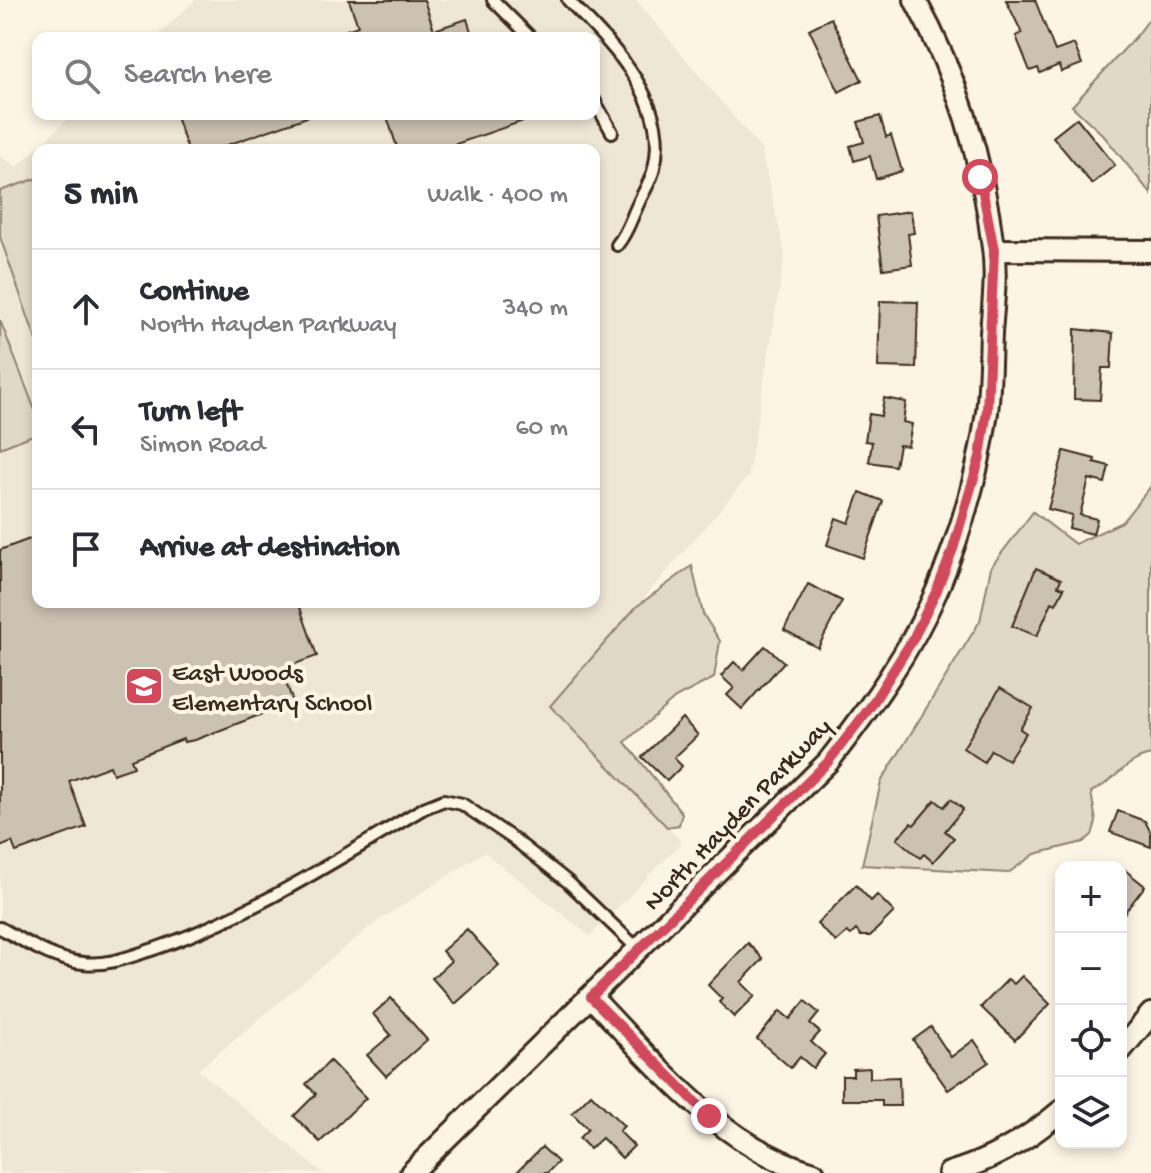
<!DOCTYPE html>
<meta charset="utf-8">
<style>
:root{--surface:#fff;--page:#f2f2f3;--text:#2b2b33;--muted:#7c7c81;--line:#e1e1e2}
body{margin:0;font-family:"Gochi Hand",sans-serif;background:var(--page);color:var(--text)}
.controls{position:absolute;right:24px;bottom:24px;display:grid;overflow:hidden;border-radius:16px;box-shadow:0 4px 12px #0003}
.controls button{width:72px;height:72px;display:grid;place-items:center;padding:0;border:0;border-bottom:2px solid var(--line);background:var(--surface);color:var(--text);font:40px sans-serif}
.stop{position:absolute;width:24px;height:24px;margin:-18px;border:6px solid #d1495b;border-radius:50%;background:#fff}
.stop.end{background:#d1495b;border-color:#fff;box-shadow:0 2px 8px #0008}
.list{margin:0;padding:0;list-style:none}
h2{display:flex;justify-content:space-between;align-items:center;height:104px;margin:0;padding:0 32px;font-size:34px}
h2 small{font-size:26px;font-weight:400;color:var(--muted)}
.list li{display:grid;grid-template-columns:52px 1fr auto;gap:24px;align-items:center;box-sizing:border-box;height:120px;padding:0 32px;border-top:2px solid var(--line)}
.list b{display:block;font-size:30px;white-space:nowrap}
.list p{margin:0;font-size:26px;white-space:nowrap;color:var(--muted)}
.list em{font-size:26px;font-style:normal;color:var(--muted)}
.icon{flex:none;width:44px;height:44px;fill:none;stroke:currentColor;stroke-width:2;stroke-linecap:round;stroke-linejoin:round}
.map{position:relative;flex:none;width:1151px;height:1173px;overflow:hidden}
.search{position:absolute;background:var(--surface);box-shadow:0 4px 12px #0003;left:32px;top:32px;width:568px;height:88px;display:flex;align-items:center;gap:20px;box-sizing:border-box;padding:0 28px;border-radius:16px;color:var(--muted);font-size:30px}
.panel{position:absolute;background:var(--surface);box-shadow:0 4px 12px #0003;left:32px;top:144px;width:568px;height:464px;border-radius:16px}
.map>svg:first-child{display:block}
</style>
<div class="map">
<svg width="1151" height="1173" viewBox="0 0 1151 1173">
<rect width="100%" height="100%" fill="#fcf5e5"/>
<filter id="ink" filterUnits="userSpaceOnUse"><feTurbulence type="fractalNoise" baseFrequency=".0125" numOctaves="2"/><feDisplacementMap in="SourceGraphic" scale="16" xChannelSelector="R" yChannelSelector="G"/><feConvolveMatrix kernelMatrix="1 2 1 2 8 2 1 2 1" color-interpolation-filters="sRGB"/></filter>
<g filter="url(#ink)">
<!-- built -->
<path fill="#eee6d6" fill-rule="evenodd" d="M195,0H636L761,149L785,254L748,477L551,706L682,842L590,936L484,852L368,928L198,1070L323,1173H0V156L17,167L73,114H594V38H155ZM38,150H594V602H38Z"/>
<!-- green -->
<g fill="#e0d8c8" stroke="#8e8173" stroke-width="2">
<polygon points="1151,16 1151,194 1103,135 1072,106 1139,33"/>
<polygon points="38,178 38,345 0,237 0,191"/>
<polygon points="0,320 38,418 38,433 0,448"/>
<path d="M1151,486V755C1124,760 1116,782 1091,792L1096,822L1092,835L1083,842L1035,854L1008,873L862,865L881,782L980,621L991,567L1033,512L1075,544L1122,522Z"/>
<polygon points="692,566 703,614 720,641 714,678 675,698 625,742 682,813 679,825 667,827 550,706 636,607"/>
</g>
<!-- building -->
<g fill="#ccc2b3" stroke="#3b2a1e" stroke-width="2">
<polygon points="349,0 424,0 434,30 467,19 473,38 331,38 330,36 358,26"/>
<polygon points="1006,0 1035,0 1055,51 1074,44 1082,64 1061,72 1059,65 1040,73 1038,68 1030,71 1016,36 1022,33"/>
<polygon points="831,18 862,80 839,92 809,29"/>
<polygon points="175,114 309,114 310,116 213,150 188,150"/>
<polygon points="386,114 535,114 535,117 450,146 452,150 398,150"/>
<polygon points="880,116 886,137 891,135 902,171 876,179 870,156 854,161 850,146 864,142 858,122"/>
<polygon points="1077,118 1115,165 1092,184 1053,137"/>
<polygon points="911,211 914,233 908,234 912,265 883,269 876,216"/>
<polygon points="880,301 918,302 916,368 878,367"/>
<polygon points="1075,329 1113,333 1111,368 1102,368 1100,400 1074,399"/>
<polygon points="884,398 906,402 903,422 912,424 908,446 899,445 895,466 869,462 872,442 865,441 869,414 881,416"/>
<polygon points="1064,451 1095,459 1094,462 1109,466 1105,483 1089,479 1080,515 1097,519 1093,534 1069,528 1072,515 1048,509"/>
<polygon points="860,492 883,501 863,558 827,545 836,518 849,523"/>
<polygon points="38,536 38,602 298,602 317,656 281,669 293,702 195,740 184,742 183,739 131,759 134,767 113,774 110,766 69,781 86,827 16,852 12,842 0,847 0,550"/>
<polygon points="1036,568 1061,579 1058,586 1064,588 1056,604 1052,602 1037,636 1012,626"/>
<polygon points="808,584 842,601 818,648 784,630"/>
<polygon points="765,646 784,662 742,709 727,695 734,688 721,676 734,662 743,670"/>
<polygon points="1000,688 1033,708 1020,729 1026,733 1008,760 991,750 984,762 963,748"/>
<polygon points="682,718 698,735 674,758 682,766 667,781 642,757"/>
<polygon points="951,799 963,809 945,831 954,838 933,862 924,854 920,858 897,839 911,823 914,825 935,800 944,807"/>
<polygon points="1118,811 1145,821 1151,833 1151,847 1110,832"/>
<polygon points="1121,867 1145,886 1121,917"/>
<polygon points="856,885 871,901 877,895 894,912 870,936 861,936 856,930 851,935 847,932 836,942 817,924"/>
<polygon points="467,929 499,965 455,1004 432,978 451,961 442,951"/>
<polygon points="748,943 763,959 741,982 755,996 734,1017 719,1002 722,999 708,985"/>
<polygon points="1022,976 1050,1004 1015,1040 981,1007 1008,979 1014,984"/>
<polygon points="391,998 427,1040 386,1076 367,1055 391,1035 373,1014"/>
<polygon points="805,1001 819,1013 810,1024 820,1032 811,1042 825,1054 813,1068 800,1057 791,1068 757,1039 780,1011 790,1019"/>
<polygon points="931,1027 951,1057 974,1040 989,1062 948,1090 913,1040"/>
<polygon points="330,1061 366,1098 320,1142 294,1116 316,1094 306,1084"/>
<polygon points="870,1068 870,1078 899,1077 900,1106 882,1106 882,1100 842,1100 842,1076 853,1076 853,1069"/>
<polygon points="591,1094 624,1126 619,1131 634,1146 622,1158 602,1138 590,1149 579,1138 588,1129 572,1113"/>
<polygon points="542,1147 558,1162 547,1173 516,1173"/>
</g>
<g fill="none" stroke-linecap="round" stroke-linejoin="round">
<defs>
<g id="service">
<polyline points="493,0 531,38"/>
<path d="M568,0C610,43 671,101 654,168C652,179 644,191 639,202C631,218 628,232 617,245"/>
<polyline points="594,100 612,132"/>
<path d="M0,928C26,942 53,960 83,963C109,966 131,956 154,949C251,916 336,860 424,808L444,800L462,804L515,840L568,882L638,949"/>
</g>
<g id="minor">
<polyline points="994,250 1151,251"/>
<path d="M591,997C655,1063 722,1148 814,1173"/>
<polyline points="1121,1050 1151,1014"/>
<path d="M411,1173L828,762C870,708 911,651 938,588C961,532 979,471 987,412C990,386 990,359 991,333C993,305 997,276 993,248C983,161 957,76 915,0"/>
<path d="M949,1173C991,1161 1028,1139 1061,1111"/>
</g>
</defs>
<!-- service casing -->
<use href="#service" stroke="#3b2a1e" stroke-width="16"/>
<!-- minor casing -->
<use href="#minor" stroke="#3b2a1e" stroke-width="26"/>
<!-- service -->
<use href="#service" stroke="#fcf5e5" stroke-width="10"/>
<!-- minor -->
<use href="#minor" stroke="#fcf5e5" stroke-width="20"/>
</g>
</g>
<g fill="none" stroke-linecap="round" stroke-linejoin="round" filter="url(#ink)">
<!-- route -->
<polyline stroke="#d1495b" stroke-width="10" points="709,1116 591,997 828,762 871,706 913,639 937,590 953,549 980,457 987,410 994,250 980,177"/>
</g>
<!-- icons -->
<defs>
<symbol id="school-square" viewBox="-11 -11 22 22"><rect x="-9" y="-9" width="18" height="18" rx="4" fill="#d1495b" stroke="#fcf5e5"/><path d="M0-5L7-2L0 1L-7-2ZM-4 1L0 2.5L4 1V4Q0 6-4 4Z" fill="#fff"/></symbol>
</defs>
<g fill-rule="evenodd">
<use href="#school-square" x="122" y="664" width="44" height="44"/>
</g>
<g text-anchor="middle" stroke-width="8" stroke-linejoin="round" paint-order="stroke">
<!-- poi labels -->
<g font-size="26" fill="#3b2a1e" stroke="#fcf5e5" text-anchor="start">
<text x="172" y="680">East Woods<tspan x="172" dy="30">Elementary School</tspan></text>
</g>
<!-- street labels -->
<g font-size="26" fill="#3b2a1e" stroke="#fcf5e5">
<text transform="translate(736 813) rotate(-46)" y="9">North Hayden Parkway</text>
</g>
</g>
</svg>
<div class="controls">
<button>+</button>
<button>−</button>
<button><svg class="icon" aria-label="locate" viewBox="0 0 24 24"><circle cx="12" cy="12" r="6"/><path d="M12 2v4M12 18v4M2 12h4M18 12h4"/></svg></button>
<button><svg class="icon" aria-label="layers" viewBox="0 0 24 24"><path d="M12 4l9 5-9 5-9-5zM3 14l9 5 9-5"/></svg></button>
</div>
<div class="stop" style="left:980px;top:177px"></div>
<div class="stop end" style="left:709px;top:1116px"></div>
<div class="search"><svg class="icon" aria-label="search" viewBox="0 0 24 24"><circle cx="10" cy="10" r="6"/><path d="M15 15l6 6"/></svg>Search here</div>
<section class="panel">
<h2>5 min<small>Walk · 400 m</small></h2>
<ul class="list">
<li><svg class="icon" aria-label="ahead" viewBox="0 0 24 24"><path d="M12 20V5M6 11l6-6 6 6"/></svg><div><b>Continue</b><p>North Hayden Parkway</p></div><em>340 m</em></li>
<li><svg class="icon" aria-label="left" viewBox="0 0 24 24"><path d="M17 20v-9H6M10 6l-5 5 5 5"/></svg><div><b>Turn left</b><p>Simon Road</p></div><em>60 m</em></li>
<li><svg class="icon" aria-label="arrive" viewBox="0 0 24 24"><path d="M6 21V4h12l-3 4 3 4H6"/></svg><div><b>Arrive at destination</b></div></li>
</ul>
</section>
</div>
